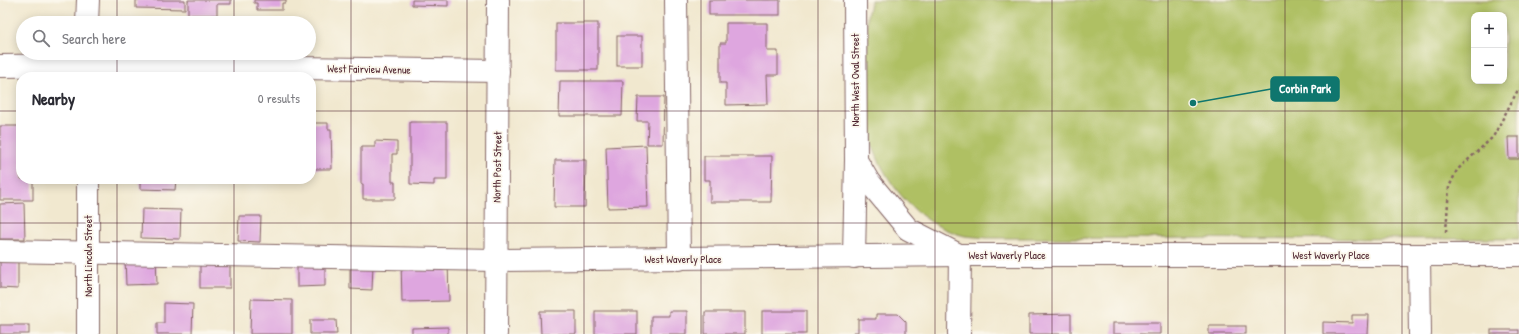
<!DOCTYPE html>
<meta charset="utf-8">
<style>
:root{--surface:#fff;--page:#f7f7f7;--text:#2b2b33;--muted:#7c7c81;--line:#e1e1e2}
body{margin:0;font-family:"Patrick Hand",sans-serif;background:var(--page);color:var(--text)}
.controls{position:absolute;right:12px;top:12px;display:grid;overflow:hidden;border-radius:8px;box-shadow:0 2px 10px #0003}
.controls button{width:36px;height:36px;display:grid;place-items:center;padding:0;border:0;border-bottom:1px solid var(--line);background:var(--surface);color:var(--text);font:20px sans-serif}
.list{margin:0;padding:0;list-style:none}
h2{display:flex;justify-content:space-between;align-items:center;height:52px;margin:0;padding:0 16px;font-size:17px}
h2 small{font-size:13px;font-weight:400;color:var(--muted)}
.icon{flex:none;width:22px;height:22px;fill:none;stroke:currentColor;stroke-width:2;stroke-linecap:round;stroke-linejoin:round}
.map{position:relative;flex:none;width:1519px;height:334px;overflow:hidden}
.search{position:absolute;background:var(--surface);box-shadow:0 2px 10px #0003;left:16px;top:16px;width:300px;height:44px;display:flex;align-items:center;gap:10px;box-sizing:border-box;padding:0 14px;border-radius:22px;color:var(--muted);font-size:15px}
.panel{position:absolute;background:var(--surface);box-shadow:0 2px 10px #0003;left:16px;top:72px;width:300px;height:112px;border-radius:16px}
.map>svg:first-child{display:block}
</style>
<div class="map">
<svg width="1519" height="334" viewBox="0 0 1519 334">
<rect width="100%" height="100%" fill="#fbf7ec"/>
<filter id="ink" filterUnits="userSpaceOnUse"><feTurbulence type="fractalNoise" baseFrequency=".025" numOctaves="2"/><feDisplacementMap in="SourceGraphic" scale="8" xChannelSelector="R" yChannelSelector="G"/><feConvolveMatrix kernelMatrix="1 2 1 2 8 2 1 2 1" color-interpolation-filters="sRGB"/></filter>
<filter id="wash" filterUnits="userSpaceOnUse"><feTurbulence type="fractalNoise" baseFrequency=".012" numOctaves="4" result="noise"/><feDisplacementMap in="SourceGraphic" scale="16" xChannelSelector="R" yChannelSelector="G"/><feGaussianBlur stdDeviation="0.9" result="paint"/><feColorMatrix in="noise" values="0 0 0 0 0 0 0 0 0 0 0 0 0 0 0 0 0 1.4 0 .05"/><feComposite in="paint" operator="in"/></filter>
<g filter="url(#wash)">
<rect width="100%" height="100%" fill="#f1e8cf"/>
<!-- green -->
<path fill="#afc063" stroke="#7c7047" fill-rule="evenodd" d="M871,0H1519V239L987,238C980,237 972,237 965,236C914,225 876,173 867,125V16ZM1474,15H1504V81H1474Z"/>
<g id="blocks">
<!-- building -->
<g fill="#dea6df">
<polygon points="136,0 185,0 185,9 136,8"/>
<polygon points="188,0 231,0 231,4 217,4 217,15 188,15"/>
<polygon points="254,0 286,0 286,3 282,3 282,10 257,10 257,3 254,3"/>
<polygon points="412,0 448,0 448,6 412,5"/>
<rect x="709" y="0" width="71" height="15"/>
<rect x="556" y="23" width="42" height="47"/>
<polygon points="726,23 767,23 767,51 778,51 778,75 767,75 768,104 726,105 726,83 720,83 720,43 726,43"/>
<rect x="617" y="36" width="25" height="30"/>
<polygon points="560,81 623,81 622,116 559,116"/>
<polygon points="638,97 664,97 663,144 647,144 648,121 637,121"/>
<polygon points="410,122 447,122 447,180 434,180 434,185 410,184"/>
<polygon points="311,123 328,123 328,129 331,129 332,169 311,169"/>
<polygon points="0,126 21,126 21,179 33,179 33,200 0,200"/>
<polygon points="1508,137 1519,137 1519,159 1509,159"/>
<polygon points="375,141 397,142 397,154 392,154 392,182 395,182 395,199 363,199 363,184 361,184 361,147 375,147"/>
<polygon points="646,145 648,207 608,208 606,147"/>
<polygon points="704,156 772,156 771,202 710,202 710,180 704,180"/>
<polygon points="555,160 586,160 585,207 554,207"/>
<polygon points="140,179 176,179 175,190 140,189"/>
<rect x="205" y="179" width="23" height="2"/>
<polygon points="24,203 25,239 0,239 0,204"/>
<polygon points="142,209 181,210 180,239 141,238"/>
<polygon points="239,216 261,216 260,242 238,241"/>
<polygon points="156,256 157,284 126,285 125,257"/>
<polygon points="297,258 325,258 325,286 297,287"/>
<rect x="200" y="260" width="30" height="28"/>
<polygon points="448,260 449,301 402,302 401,261"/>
<polygon points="0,262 18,262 18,289 0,288"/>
<polygon points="350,264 373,264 372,290 350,289"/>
<polygon points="251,299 292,300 292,334 250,334"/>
<polygon points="164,303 193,304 192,334 157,334 157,323 164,323"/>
<polygon points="540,311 576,311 576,334 541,334"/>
<rect x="595" y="311" width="42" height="23"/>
<polygon points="669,311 687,311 687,334 651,334 651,316 669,316"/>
<rect x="762" y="311" width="44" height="23"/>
<rect x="705" y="312" width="40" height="22"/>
<polygon points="876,314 898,314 906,322 906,334 853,334 853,332 858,332 858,319 876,319"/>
<polygon points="1071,314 1071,334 1029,334 1029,315"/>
<polygon points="1352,315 1369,315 1368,334 1323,334 1323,322 1352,323"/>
<polygon points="310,320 336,320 337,334 310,334"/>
<rect x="1113" y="323" width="47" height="11"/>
<rect x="0" y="325" width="29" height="9"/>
<rect x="1209" y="326" width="37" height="8"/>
<polygon points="448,327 448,334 412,334 412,328"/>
<rect x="1491" y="330" width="28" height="4"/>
</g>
</g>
</g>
<g filter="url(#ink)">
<use href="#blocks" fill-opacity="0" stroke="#846564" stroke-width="1"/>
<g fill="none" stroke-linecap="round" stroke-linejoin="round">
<defs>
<g id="minor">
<polyline points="676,0 679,259"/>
<polyline points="87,23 88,0"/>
<polyline points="0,66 87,65 498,71"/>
<polyline points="856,160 869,182 908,229 957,254"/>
<polyline points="88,179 88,334"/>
<polyline points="0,251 495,260 960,255 1519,255"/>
<polyline points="1419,255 1420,334"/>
<polyline points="854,257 856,160 855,0"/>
<polyline points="496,334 498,0"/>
<polyline points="959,334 960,255"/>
</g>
</defs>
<!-- minor casing -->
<use href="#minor" stroke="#846564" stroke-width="24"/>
<!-- path -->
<polyline stroke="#846564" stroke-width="2.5" stroke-dasharray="3 3" stroke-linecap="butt" points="1446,232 1449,187 1457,170 1493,137 1519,88"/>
<!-- minor -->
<use href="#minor" stroke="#fff" stroke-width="22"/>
</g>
</g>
<!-- grid -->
<path fill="none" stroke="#4a1f2b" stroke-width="1" stroke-opacity="0.55" d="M117,0V23M234,0V23M351,0V334M467,0V334M584,0V334M701,0V334M818,0V334M935,0V334M1052,0V334M1168,0V334M1285,0V334M1402,0V334M117,53V77M234,53V77M0,111H21M311,111H1519M117,179V334M234,179V334M0,223H1519"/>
<g text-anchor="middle" stroke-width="3.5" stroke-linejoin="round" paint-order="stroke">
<!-- street labels -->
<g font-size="11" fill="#4a1f2b" stroke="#fbf7ec">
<text transform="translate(369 69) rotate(1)" y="4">West Fairview Avenue</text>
<text transform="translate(855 80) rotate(-90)" y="4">North West Oval Street</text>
<text transform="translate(497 167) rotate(-89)" y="4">North Post Street</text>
<text x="1007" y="259">West Waverly Place</text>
<text x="1331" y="259">West Waverly Place</text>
<text transform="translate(88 256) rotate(-90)" y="4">North Lincoln Street</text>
<text x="683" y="263">West Waverly Place</text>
</g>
</g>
<!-- callouts -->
<path fill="none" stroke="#0f766e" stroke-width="1.5" d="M1193 103L1271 89"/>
<circle fill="#0f766e" stroke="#fbf7ec" stroke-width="1.5" cx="1193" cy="103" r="4"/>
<rect fill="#0f766e" stroke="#0f766e" stroke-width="1.5" x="1271" y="77" width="68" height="24" rx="4"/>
<g font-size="12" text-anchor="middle" font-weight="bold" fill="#fff">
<text x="1305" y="93">Corbin Park</text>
</g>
</svg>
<div class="controls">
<button>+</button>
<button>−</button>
</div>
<div class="search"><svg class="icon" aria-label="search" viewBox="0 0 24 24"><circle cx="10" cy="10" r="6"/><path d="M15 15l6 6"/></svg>Search here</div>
<section class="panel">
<h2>Nearby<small>0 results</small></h2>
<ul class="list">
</ul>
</section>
</div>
